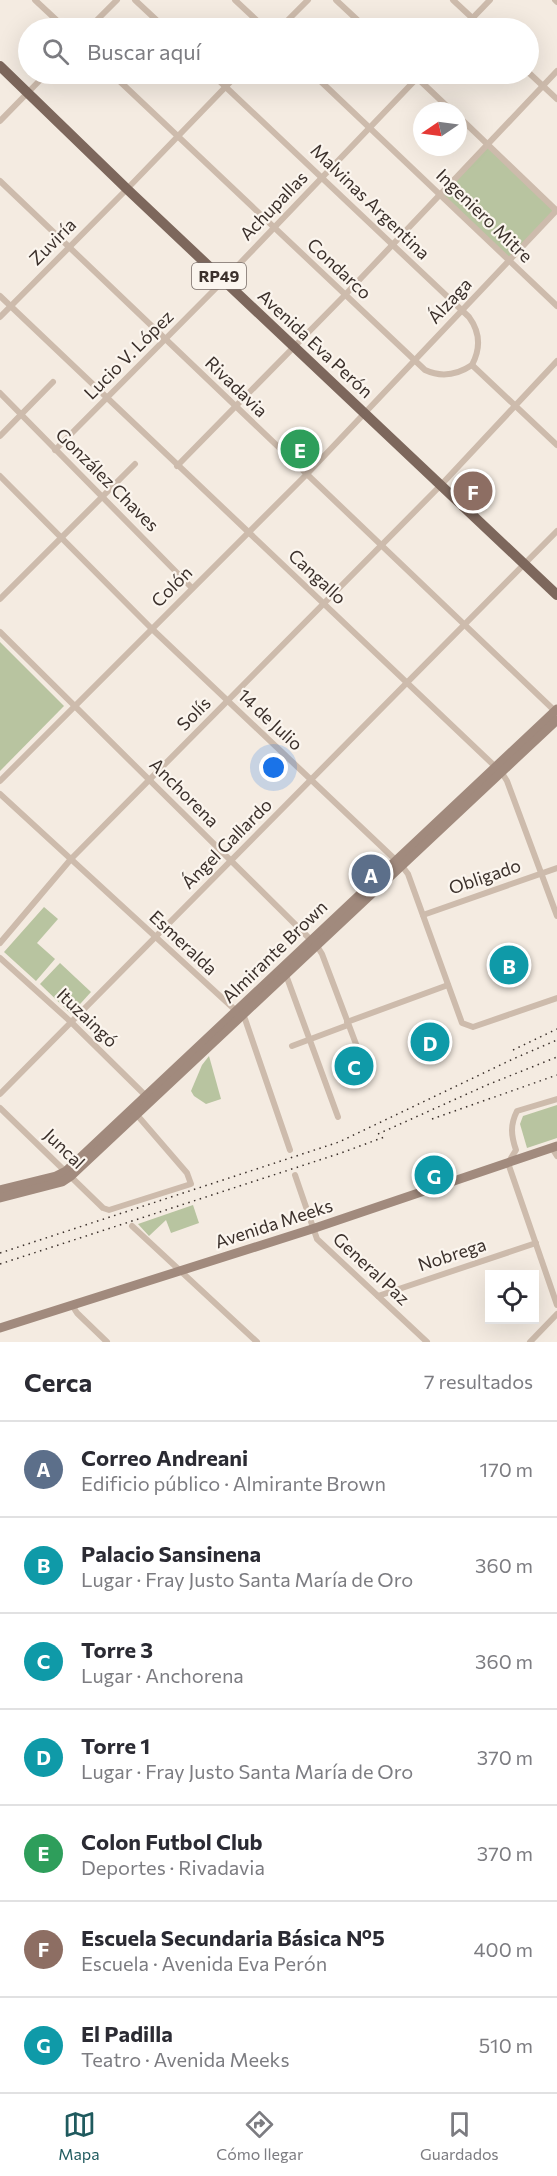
<!DOCTYPE html>
<html lang="es">
<meta charset="utf-8">
<style>
:root{--surface:#fff;--page:#f2f2f3;--text:#2b2b33;--muted:#7c7c81;--line:#e1e1e2;--accent:#1f5a5e}
body{margin:0;font-family:Commissioner,sans-serif;background:var(--page);color:var(--text)}
.controls{position:absolute;right:18px;bottom:18px;display:grid;overflow:hidden;border-radius:0px;box-shadow:0 6px 24px #0002}
.controls button{width:54px;height:54px;display:grid;place-items:center;padding:0;border:0;border-bottom:2px solid var(--line);background:var(--surface);color:var(--text);font:30px sans-serif}
.compass{position:absolute;left:413px;top:102px;width:54px;height:54px;border-radius:50%;background:var(--surface);box-shadow:0 6px 24px #0002;rotate:257deg}
.you{position:absolute;left:274px;top:768px;width:21px;height:21px;margin:-15px;border:4px solid #fff;border-radius:50%;background:#1a73e8;box-shadow:0 0 0 9px #1a73e833}
.badge{display:grid;place-items:center;width:39px;height:39px;border-radius:50%;background:var(--accent);color:#fff;font-size:20px;font-weight:700}
.pin{position:absolute;translate:-50% -50%;border:3px solid #fff;box-shadow:0 2px 6px #0006}
.list{margin:0;padding:0;list-style:none}
h2{display:flex;justify-content:space-between;align-items:center;height:78px;margin:0;padding:0 24px;font-size:26px}
h2 small{font-size:20px;font-weight:400;color:var(--muted)}
.list li{display:grid;grid-template-columns:39px 1fr auto;gap:18px;align-items:center;box-sizing:border-box;height:96px;padding:0 24px;border-top:2px solid var(--line)}
.list b{display:block;font-size:22px;white-space:nowrap}
.list p{margin:0;font-size:20px;white-space:nowrap;color:var(--muted)}
.list em{font-size:20px;font-style:normal;color:var(--muted)}
.icon{flex:none;width:33px;height:33px;fill:none;stroke:currentColor;stroke-width:2;stroke-linecap:round;stroke-linejoin:round}
.map{position:relative;flex:none;width:557px;height:1342px;overflow:hidden}
.search{position:absolute;background:var(--surface);box-shadow:0 6px 24px #0002;left:18px;right:18px;top:18px;height:66px;display:flex;align-items:center;gap:15px;box-sizing:border-box;padding:0 21px;border-radius:33px;color:var(--muted);font-size:22px}
.sheet{height:750px;background:var(--surface)}
nav{display:flex;justify-content:space-around;align-items:center;box-sizing:border-box;height:84px;border-top:2px solid var(--line);background:var(--surface);font-size:16px;color:var(--muted)}
nav a{display:grid;justify-items:center;gap:3px}
nav .on{color:var(--accent)}
.map>svg:first-child{display:block}
</style>
<div class="map">
<svg width="557" height="1342" viewBox="0 0 557 1342">
<rect width="100%" height="100%" fill="#f4ebe1"/>
<!-- green -->
<g fill="#b8c4a0">
<polygon points="487,144 557,210 509,260 439,194"/>
<polygon points="0,642 64,706 0,771"/>
<polygon points="44,907 58,919 37,943 55,959 36,981 4,952"/>
<polygon points="60,963 91,992 71,1014 40,984"/>
<polygon points="209,1056 221,1099 206,1104 194,1096 191,1091 202,1065"/>
<polygon points="557,1105 557,1138 527,1148 520,1124 523,1116"/>
<polygon points="193,1205 199,1223 171,1233 166,1220 149,1236 138,1224"/>
</g>
<g fill="none" stroke-linecap="round" stroke-linejoin="round">
<!-- street -->
<g stroke="#cdbbac" stroke-width="6">
<polyline points="35,0 65,28"/>
<polyline points="135,0 165,28"/>
<polyline points="235,0 265,28"/>
<polyline points="336,0 366,28"/>
<polyline points="453,0 483,28"/>
<polyline points="555,0 557,2"/>
<polyline points="89,28 117,0"/>
<polyline points="280,28 308,0"/>
<polyline points="463,28 490,0"/>
<polyline points="528,72 557,99"/>
<path d="M112,74L425,370C442,378 457,375 472,365"/>
<path d="M212,74L469,317C480,332 481,348 472,365"/>
<polyline points="313,74 557,306"/>
<polyline points="413,74 452,111"/>
<polyline points="458,116 557,211"/>
<polyline points="0,121 46,74"/>
<polyline points="0,181 557,713"/>
<polyline points="0,296 502,773 507,781 557,916"/>
<polyline points="0,317 127,189 238,74"/>
<polyline points="472,365 557,445"/>
<polyline points="0,393 192,588"/>
<polyline points="0,436 53,382"/>
<polyline points="55,450 224,280 421,74"/>
<polyline points="177,466 345,295 557,71"/>
<polyline points="0,476 151,628 402,866 408,874 462,1023 473,1027 557,998"/>
<polyline points="0,599 135,464"/>
<polyline points="0,632 317,946 322,954 359,1052"/>
<polyline points="0,781 307,474 557,210"/>
<polyline points="0,794 245,1019 290,1150"/>
<polyline points="423,915 557,868"/>
<polyline points="0,943 71,859 441,485 557,361"/>
<polyline points="0,958 71,1022 147,1097"/>
<polyline points="286,975 338,1117"/>
<polyline points="347,1022 448,985"/>
<polyline points="292,1046 348,1025"/>
<polyline points="0,1094 557,531"/>
<path d="M557,1099L517,1111C510,1125 511,1135 516,1150L508,1163L557,1305"/>
<polyline points="0,1108 103,1208 109,1210 191,1184 187,1173 137,1115"/>
<polyline points="552,1148 557,1156"/>
<polyline points="295,1175 317,1239 427,1342"/>
<polyline points="132,1226 257,1342"/>
<polyline points="378,1296 536,1243"/>
<polyline points="72,1305 77,1313 107,1342"/>
<polyline points="530,1342 557,1314"/>
</g>
<!-- secondary -->
<g stroke="#a18a7d" stroke-width="9">
<polyline points="0,1190 56,1176 66,1171 557,709"/>
<polyline points="0,1198 62,1182 71,1176 557,720"/>
<polyline points="0,1328 312,1229 557,1146"/>
</g>
<!-- primary -->
<polyline stroke="#7d675c" stroke-width="10" points="0,66 127,189 557,595"/>
<!-- rail -->
<g stroke="#3b302b" stroke-width="1.5" stroke-dasharray="1.5 4.5" stroke-linecap="butt">
<polyline points="513,1050 557,1029"/>
<polyline points="432,1119 557,1075"/>
<polyline points="378,1134 487,1085 557,1057"/>
<polyline points="0,1253 339,1142 513,1059 557,1040"/>
<polyline points="0,1264 341,1153 387,1136"/>
</g>
</g>
<g text-anchor="middle" stroke-width="4.5" stroke-linejoin="round" paint-order="stroke">
<!-- shield labels -->
<rect fill="#fbf5ee" stroke="#756b66" stroke-width="1.5" x="192" y="263" width="54" height="26" rx="4.5"/>
<g font-size="16" font-weight="bold" fill="#3b302b">
<text x="219" y="282">RP49</text>
</g>
<!-- street labels -->
<g font-size="18" fill="#3b302b" stroke="#fbf5ee">
<text transform="translate(370 202) rotate(44)" y="6">Malvinas Argentina</text>
<text transform="translate(274 206) rotate(-46)" y="6">Achupallas</text>
<text transform="translate(484 216) rotate(44)" y="6">Ingeniero Mitre</text>
<text transform="translate(53 242) rotate(-45)" y="6">Zuviría</text>
<text transform="translate(339 269) rotate(43)" y="6">Condarco</text>
<text transform="translate(450 301) rotate(-47)" y="6">Álzaga</text>
<text transform="translate(315 344) rotate(43)" y="6">Avenida Eva Perón</text>
<text transform="translate(129 355) rotate(-45)" y="6">Lucio V. López</text>
<text transform="translate(236 387) rotate(44)" y="6">Rivadavia</text>
<text transform="translate(107 480) rotate(45)" y="6">González Chaves</text>
<text transform="translate(317 577) rotate(43)" y="6">Cangallo</text>
<text transform="translate(172 587) rotate(-45)" y="6">Colón</text>
<text transform="translate(194 714) rotate(-45)" y="6">Solís</text>
<text transform="translate(270 720) rotate(43)" y="6">14 de Julio</text>
<text transform="translate(184 793) rotate(45)" y="6">Anchorena</text>
<text transform="translate(227 844) rotate(-45)" y="6">Ángel Gallardo</text>
<text transform="translate(485 877) rotate(-19)" y="6">Obligado</text>
<text transform="translate(183 943) rotate(43)" y="6">Esmeralda</text>
<text transform="translate(275 952) rotate(-44)" y="6">Almirante Brown</text>
<text transform="translate(87 1018) rotate(44)" y="6">Ituzaingó</text>
<text transform="translate(64 1149) rotate(44)" y="6">Juncal</text>
<text transform="translate(274 1224) rotate(-18)" y="6">Avenida Meeks</text>
<text transform="translate(452 1255) rotate(-18)" y="6">Nobrega</text>
<text transform="translate(371 1269) rotate(43)" y="6">General Paz</text>
</g>
</g>
</svg>
<div class="controls">
<button><svg class="icon" aria-label="locate" viewBox="0 0 24 24"><circle cx="12" cy="12" r="6"/><path d="M12 2v4M12 18v4M2 12h4M18 12h4"/></svg></button>
</div>
<svg class="compass" viewBox="-18 -18 36 36"><path d="M0-13l5 13h-10z" fill="#e53935"/><path d="M0 13l5-13h-10z" fill="#7c7c81"/></svg>
<div class="you"></div>
<div class="pin badge" style="left:371px;top:874px;background:#5c6f8a">A</div>
<div class="pin badge" style="left:509px;top:965px;background:#0f9aa8">B</div>
<div class="pin badge" style="left:354px;top:1066px;background:#0f9aa8">C</div>
<div class="pin badge" style="left:430px;top:1042px;background:#0f9aa8">D</div>
<div class="pin badge" style="left:300px;top:449px;background:#2e9e5b">E</div>
<div class="pin badge" style="left:473px;top:491px;background:#8d6e63">F</div>
<div class="pin badge" style="left:434px;top:1175px;background:#0f9aa8">G</div>
<div class="search"><svg class="icon" aria-label="search" viewBox="0 0 24 24"><circle cx="10" cy="10" r="6"/><path d="M15 15l6 6"/></svg>Buscar aquí</div>
</div>
<section class="sheet">
<h2>Cerca<small>7 resultados</small></h2>
<ul class="list">
<li><span class="badge" style="background:#5c6f8a">A</span><div><b>Correo Andreani</b><p>Edificio público · Almirante Brown</p></div><em>170 m</em></li>
<li><span class="badge" style="background:#0f9aa8">B</span><div><b>Palacio Sansinena</b><p>Lugar · Fray Justo Santa María de Oro</p></div><em>360 m</em></li>
<li><span class="badge" style="background:#0f9aa8">C</span><div><b>Torre 3</b><p>Lugar · Anchorena</p></div><em>360 m</em></li>
<li><span class="badge" style="background:#0f9aa8">D</span><div><b>Torre 1</b><p>Lugar · Fray Justo Santa María de Oro</p></div><em>370 m</em></li>
<li><span class="badge" style="background:#2e9e5b">E</span><div><b>Colon Futbol Club</b><p>Deportes · Rivadavia</p></div><em>370 m</em></li>
<li><span class="badge" style="background:#8d6e63">F</span><div><b>Escuela Secundaria Básica Nº5</b><p>Escuela · Avenida Eva Perón</p></div><em>400 m</em></li>
<li><span class="badge" style="background:#0f9aa8">G</span><div><b>El Padilla</b><p>Teatro · Avenida Meeks</p></div><em>510 m</em></li>
</ul>
</section>
<nav>
<a class="on"><svg class="icon" aria-label="map" viewBox="0 0 24 24"><path d="M3 6l6-2 6 2 6-2v14l-6 2-6-2-6 2zM9 4v14M15 6v14"/></svg>Mapa</a>
<a><svg class="icon" aria-label="directions" viewBox="0 0 24 24"><path d="M12 3l9 9-9 9-9-9zM9 14v-3h6M13 9l2 2-2 2"/></svg>Cómo llegar</a>
<a><svg class="icon" aria-label="saved" viewBox="0 0 24 24"><path d="M7 4h10v16l-5-4-5 4z"/></svg>Guardados</a>
</nav>
